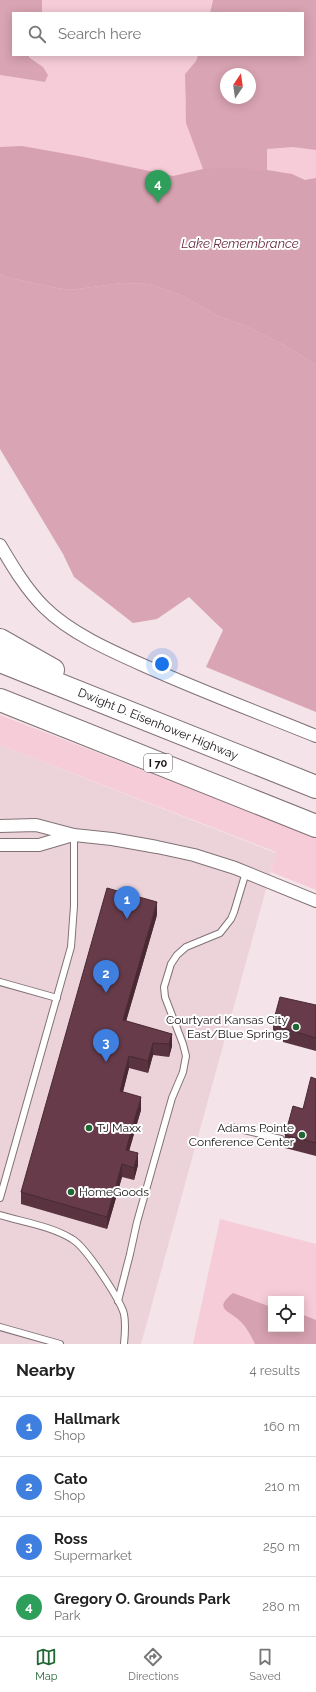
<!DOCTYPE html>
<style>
:root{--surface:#fff;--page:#f2f2f2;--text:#222;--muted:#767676;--line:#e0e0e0;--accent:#206734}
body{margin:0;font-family:Raleway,sans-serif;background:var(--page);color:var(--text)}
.controls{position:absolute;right:12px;bottom:12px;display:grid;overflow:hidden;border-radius:0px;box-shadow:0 2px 10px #0003}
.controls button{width:36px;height:36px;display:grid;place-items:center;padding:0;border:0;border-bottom:1px solid var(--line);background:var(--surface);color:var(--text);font:20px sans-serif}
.compass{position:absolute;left:220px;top:68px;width:36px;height:36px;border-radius:50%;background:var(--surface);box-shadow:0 2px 10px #0003;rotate:13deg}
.you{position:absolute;left:162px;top:664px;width:14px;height:14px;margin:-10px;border:3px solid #fff;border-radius:50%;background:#1a73e8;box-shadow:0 0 0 6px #1a73e833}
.badge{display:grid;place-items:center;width:26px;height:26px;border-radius:50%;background:var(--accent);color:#fff;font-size:13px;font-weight:700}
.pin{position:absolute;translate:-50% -33px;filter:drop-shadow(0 1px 2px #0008)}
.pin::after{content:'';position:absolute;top:21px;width:14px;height:12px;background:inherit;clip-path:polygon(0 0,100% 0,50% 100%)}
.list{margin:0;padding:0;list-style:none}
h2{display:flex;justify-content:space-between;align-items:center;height:52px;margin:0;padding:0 16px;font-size:17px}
h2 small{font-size:13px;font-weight:400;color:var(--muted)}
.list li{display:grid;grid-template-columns:26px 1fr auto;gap:12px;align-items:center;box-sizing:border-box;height:60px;padding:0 16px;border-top:1px solid var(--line)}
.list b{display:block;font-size:15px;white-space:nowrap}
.list p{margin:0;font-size:13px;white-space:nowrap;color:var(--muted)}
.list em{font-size:13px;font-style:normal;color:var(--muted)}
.icon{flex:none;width:22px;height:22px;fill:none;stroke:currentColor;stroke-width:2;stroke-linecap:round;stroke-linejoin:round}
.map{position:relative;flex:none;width:316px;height:1344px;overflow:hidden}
.search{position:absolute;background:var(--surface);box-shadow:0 2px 10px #0003;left:12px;right:12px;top:12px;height:44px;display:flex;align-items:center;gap:10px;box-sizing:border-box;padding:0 14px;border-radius:0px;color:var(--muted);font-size:15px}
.sheet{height:292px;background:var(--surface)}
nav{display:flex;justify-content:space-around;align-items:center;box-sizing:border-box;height:56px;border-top:1px solid var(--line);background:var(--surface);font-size:11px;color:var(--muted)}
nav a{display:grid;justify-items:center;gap:2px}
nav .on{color:var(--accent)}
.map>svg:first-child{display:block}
</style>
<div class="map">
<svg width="316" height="1344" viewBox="0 0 316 1344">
<rect width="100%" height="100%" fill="#f4e3e8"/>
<!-- built -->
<polygon fill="#ecd3da" points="0,745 276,853 141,1344 0,1344"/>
<!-- green -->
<g fill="#f6ccd8" fill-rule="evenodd">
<polygon points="42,0 213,0 210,13 42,13"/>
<polygon points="29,55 198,55 196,61 185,74 185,105 316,107 316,390 0,282 0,75 45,82 43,67 29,56"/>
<polygon points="0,715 316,837 316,890 271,872 276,852 0,745"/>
<path d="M220,1219L316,1244V1344H193ZM271,1299H301V1329H271Z"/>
</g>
<!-- forest -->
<g fill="#d9a4b3" fill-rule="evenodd">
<polygon points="0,0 42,0 42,13 13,13 13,55 29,55 29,57 43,67 48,75 45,82 0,75"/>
<path d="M213,0H316V150L293,147L267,149V170L203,169L186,123L185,74L196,61L198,55H303V13H210ZM226,74H250V98H226Z"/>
<polygon points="0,274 6,277 52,287 70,290 122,283 150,284 183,296 218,316 246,326 286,346 316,365 316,712 206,667 223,630 189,597 157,619 133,623 74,577 63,554 0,449"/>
</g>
<!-- water -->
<g fill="#d6a1b0">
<polygon points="22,146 78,156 173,176 203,169 235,168 267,170 292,174 305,180 316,178 316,365 286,346 246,326 218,316 183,296 150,284 122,283 70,290 52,287 6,277 0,274 0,147"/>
<path d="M233,1293L271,1307V1329H301V1314L316,1320V1344H255C251,1336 247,1328 241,1322C230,1310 212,1310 233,1293Z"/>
</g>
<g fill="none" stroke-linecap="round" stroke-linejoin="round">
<defs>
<g id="lane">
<polyline points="0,982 57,998"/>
<polyline points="231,1127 281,1139"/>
<polyline points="0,1198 71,947 74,906 74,835"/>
<path d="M0,1215C23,1222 51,1226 72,1239C85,1246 120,1299 124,1314C126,1324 125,1334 124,1344"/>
<polyline points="118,1301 130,1254 137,1222 172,1098 183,1072 186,1056 183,1044 165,997 164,987 171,964 177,955 186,947 220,933 231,919 234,912 246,872"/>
<polyline points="0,1327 60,1344"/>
</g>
<g id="street">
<path d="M0,545C13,567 26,589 44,607C70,633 111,651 145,666C201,691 259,713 316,736"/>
<polyline points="0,826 36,825 74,835 112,839 157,847 194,855 235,868 316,901"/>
<polyline points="0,845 39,845 73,835"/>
</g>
<g id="highway">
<polyline points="0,640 53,670"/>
<polyline points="0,661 316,787"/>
<polyline points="0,700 316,826"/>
</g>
</defs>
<!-- lane casing -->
<use href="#lane" stroke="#817276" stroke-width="8"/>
<!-- street casing -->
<use href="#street" stroke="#817276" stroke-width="14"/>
<!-- highway casing -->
<use href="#highway" stroke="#817276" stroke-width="24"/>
<!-- lane -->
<use href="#lane" stroke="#fff" stroke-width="6"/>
<!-- street -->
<use href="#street" stroke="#fff" stroke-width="12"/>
<!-- highway -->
<use href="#highway" stroke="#fff" stroke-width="22"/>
</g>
<!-- wall -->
<g fill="#593340">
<polygon points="157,915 126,1021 172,1034 172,1046 169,1057 153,1055 148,1073 129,1068 123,1092 141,1110 129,1150 138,1165 134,1180 122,1177 107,1229 21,1204 21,1192"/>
<polygon points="316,1005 316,1051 283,1042 283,1039 273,1036 273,1023"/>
<polygon points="316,1079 316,1156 285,1148 285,1135 303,1109"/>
</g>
<!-- shaded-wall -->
<g fill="#482934">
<polygon points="157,902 157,915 123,1032 123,1020"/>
<polygon points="172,1034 172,1046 169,1057 169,1044"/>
<polygon points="153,1043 153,1055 148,1073 148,1061"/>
<polygon points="129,1056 129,1068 120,1103 120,1091"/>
<polygon points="141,1097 141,1110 126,1162 126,1150"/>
<polygon points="138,1153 138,1165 134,1180 134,1168"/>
<polygon points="122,1164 122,1177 107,1229 107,1217"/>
</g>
<!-- building -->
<g fill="#673b4a" stroke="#482934">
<polygon points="107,888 157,902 123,1020 172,1034 169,1044 153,1043 148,1061 129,1056 120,1091 141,1097 126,1150 138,1153 134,1168 122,1164 107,1217 21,1192"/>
<polygon points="280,997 316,1005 316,1038 283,1028 284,1026 273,1023"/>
<polygon points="311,1077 316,1079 316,1143 285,1135 293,1106 303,1109"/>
</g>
<!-- markers -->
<g fill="#206734" stroke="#fff" stroke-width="1.5">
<circle cx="296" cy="1027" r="4"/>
<circle cx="89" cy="1128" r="4"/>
<circle cx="302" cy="1135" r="4"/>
<circle cx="71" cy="1192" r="4"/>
</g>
<g text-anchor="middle" stroke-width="4" stroke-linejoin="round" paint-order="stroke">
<!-- shield labels -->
<rect fill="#fff" stroke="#5f5a5c" stroke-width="1" x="144" y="754" width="28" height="18" rx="3"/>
<g font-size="11" font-weight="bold" fill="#1a1416">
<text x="158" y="767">I 70</text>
</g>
<!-- street labels -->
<g font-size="12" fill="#1a1416" stroke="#fff">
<text transform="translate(158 724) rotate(22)" y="4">Dwight D. Eisenhower Highway</text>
</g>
<!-- poi labels -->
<g font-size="12" fill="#1a1416" stroke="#fff" text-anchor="end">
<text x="288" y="1024">Courtyard Kansas City<tspan x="288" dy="14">East/Blue Springs</tspan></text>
<text x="97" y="1132" text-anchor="start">TJ Maxx</text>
<text x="294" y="1132">Adams Pointe<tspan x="294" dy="14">Conference Center</tspan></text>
<text x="79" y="1196" text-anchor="start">HomeGoods</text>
</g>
<!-- water labels -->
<g font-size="13" font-style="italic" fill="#6b2a42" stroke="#fff">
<text x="240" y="248">Lake Remembrance</text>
</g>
</g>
</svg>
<div class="controls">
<button><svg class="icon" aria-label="locate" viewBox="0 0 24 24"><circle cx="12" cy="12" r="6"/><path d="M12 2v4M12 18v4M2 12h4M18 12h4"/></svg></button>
</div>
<svg class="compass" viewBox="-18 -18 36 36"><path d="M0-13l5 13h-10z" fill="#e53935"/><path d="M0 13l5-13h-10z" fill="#767676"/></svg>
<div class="you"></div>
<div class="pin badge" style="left:127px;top:919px;background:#3f7fe0">1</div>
<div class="pin badge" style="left:106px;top:993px;background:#3f7fe0">2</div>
<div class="pin badge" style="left:106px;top:1062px;background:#3f7fe0">3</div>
<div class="pin badge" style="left:158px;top:203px;background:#2e9e5b">4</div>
<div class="search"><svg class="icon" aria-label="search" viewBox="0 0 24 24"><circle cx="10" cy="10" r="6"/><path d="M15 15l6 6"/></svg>Search here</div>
</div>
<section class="sheet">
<h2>Nearby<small>4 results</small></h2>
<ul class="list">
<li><span class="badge" style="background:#3f7fe0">1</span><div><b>Hallmark</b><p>Shop</p></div><em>160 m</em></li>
<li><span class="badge" style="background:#3f7fe0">2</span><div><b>Cato</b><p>Shop</p></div><em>210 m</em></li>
<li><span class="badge" style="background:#3f7fe0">3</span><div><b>Ross</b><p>Supermarket</p></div><em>250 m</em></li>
<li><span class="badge" style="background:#2e9e5b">4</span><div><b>Gregory O. Grounds Park</b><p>Park</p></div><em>280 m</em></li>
</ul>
</section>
<nav>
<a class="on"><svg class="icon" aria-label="map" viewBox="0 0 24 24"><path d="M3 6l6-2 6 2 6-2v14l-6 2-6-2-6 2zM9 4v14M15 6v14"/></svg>Map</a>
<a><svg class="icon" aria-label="directions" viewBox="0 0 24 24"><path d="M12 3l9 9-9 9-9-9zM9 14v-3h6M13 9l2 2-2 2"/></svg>Directions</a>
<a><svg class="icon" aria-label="saved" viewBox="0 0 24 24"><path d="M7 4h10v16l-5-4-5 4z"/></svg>Saved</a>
</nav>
